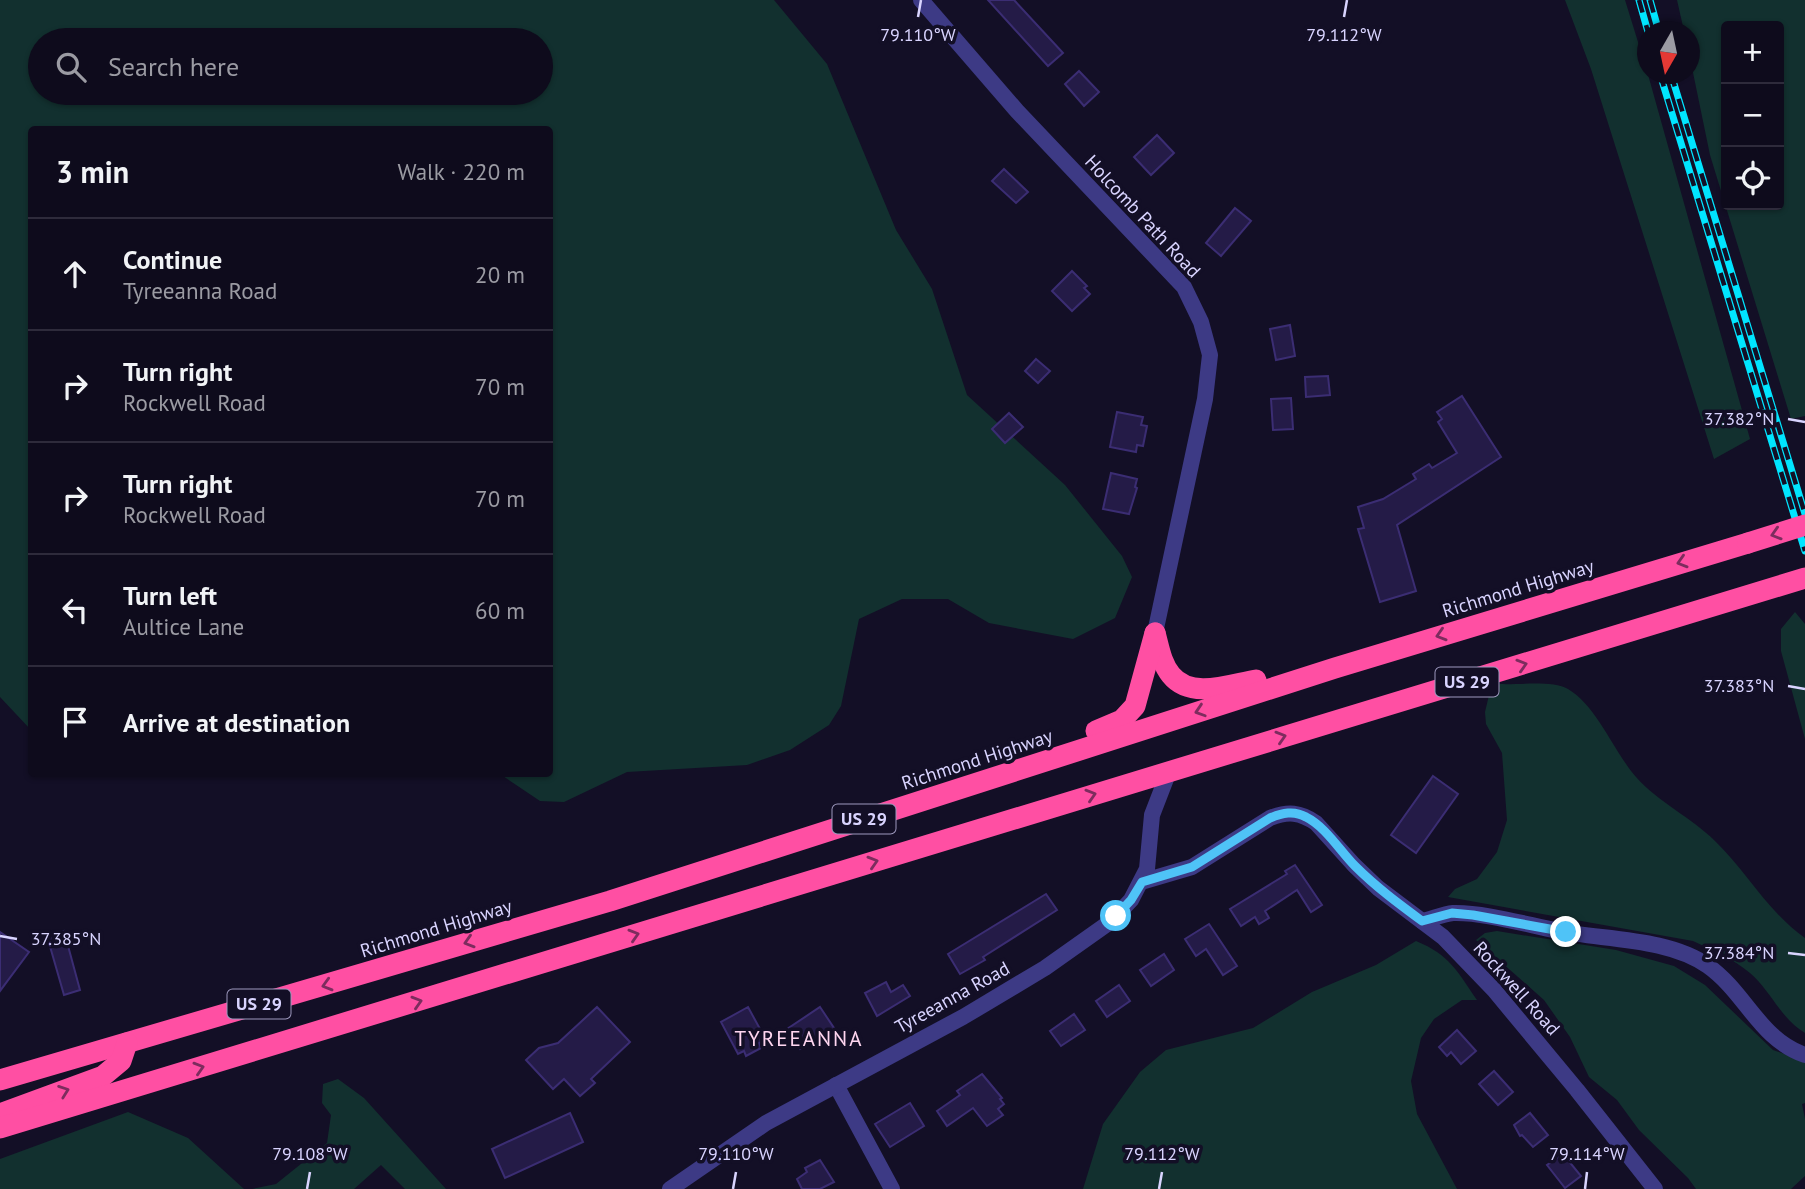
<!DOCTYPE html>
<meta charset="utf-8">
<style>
:root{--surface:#0e0b1c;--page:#171425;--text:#f1f3f6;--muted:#9b9ba3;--line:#2e2b3b}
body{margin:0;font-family:"PT Sans",sans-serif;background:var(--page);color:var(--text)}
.controls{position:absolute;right:21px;top:21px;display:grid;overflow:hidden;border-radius:7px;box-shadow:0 2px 5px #0004}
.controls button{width:63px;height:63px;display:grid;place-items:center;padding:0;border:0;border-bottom:2px solid var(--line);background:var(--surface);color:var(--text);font:35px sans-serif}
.compass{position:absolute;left:1637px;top:21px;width:63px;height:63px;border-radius:50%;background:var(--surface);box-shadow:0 2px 5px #0004;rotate:189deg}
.stop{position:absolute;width:21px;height:21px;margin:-16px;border:5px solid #4fc3f7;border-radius:50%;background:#fff}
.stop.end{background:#4fc3f7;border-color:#fff;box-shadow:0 2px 7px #0008}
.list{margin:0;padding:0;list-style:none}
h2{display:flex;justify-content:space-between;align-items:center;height:91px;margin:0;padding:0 28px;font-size:30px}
h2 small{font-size:23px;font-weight:400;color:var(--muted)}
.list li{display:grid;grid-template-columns:46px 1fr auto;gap:21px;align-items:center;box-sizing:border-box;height:112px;padding:0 28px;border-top:2px solid var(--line)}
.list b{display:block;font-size:26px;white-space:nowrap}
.list p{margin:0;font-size:23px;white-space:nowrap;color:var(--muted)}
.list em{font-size:23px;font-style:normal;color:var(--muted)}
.icon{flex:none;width:38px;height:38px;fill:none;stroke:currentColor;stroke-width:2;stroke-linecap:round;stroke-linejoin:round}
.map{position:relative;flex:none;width:1805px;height:1189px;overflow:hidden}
.search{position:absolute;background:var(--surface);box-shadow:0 2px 5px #0004;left:28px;top:28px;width:525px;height:77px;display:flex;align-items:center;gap:18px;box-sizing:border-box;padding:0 24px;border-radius:38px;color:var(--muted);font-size:26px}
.panel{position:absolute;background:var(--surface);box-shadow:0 2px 5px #0004;left:28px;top:126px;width:525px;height:651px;border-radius:7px}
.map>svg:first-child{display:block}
</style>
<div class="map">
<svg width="1805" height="1189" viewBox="0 0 1805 1189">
<rect width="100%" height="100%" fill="#130f26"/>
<!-- green -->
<g fill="#12302f" fill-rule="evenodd">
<path d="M0,0H774L827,64L896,230L932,289L967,395L1065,485L1122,556L1132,577L1115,618L1073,639L989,623L948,599H902L859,619L841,706L829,725L790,750L747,765L627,772L564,802L540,801L500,774H550V130H32L31,730L0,697ZM40,40H541V93H40Z"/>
<polygon points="1565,0 1625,0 1647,71 1750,439 1714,459 1591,69"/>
<path d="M1677,0H1805V416L1791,419L1710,155L1690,58L1689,32L1684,31ZM1726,26H1779V205H1726Z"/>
<polygon points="1795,612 1805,624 1805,739 1781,651 1781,629"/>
<path d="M1500,684C1518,685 1553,680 1568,689C1597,706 1614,752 1636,777C1659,803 1691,817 1715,841C1747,872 1768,912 1805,938V1033C1781,1019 1771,991 1750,973C1733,959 1713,950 1693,941L1448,897L1455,889L1477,879L1497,852L1507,820L1502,753L1486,724L1485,712L1490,691Z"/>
<polygon points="1497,931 1616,950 1674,966 1705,985 1773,1050 1805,1061 1805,1103 1802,1104 1805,1119 1805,1176 1791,1189 1696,1189 1688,1178 1639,1130 1617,1100 1589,1077 1570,1037 1544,1000 1476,940 1485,933"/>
<path d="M1416,941C1450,955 1457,971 1477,1000H1462L1434,1019L1421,1038L1411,1081L1417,1114L1457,1189H1083L1103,1124L1140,1072L1166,1050L1253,1028L1312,992L1376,965Z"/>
<polygon points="338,1079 364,1098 446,1189 405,1189 381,1165 354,1189 252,1189 276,1184 327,1143 331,1115 322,1103 323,1084"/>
<polygon points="128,1112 188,1138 244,1189 0,1189 0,1159"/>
</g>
<!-- building -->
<g fill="#241b47" stroke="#3b2d73" stroke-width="2">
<polygon points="988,0 1014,0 1063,53 1048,66"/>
<polygon points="1079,71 1099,92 1084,106 1065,84"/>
<polygon points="1157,135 1174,153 1151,175 1134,157"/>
<polygon points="1004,169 1028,192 1016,203 992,181"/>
<polygon points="1235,208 1251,221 1221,256 1206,243"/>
<polygon points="1072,271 1087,286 1084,288 1090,294 1072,311 1052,291"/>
<polygon points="1290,325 1295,356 1276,360 1270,329"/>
<polygon points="1036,359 1050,371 1038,383 1025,371"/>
<polygon points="1328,376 1330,395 1306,397 1305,377"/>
<polygon points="1462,396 1501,457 1397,525 1416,591 1380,602 1358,529 1364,528 1358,507 1383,499 1416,479 1413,474 1429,464 1432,468 1457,453 1438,422 1442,419 1437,412"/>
<polygon points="1291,398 1293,429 1273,430 1271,399"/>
<polygon points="1117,412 1143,417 1141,425 1147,426 1143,446 1137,445 1136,452 1110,447"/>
<polygon points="1009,413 1023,427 1005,443 992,429"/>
<polygon points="1111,473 1137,479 1135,487 1137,488 1129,514 1103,509"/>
<polygon points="1433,776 1458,794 1416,853 1391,835"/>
<polygon points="1295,865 1322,905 1311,912 1297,890 1265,911 1269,918 1259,924 1255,917 1241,926 1230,909 1287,874 1285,871"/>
<polygon points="1046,894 1057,910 983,957 985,960 960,974 948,954"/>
<polygon points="1209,924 1237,966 1223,975 1206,949 1196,956 1185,939"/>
<polygon points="64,931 80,990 64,995 47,936"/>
<polygon points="0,932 29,952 0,991"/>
<polygon points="1164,954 1174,970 1151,986 1140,970"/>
<polygon points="886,982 891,992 903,985 910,996 877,1016 865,993"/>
<polygon points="1119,985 1130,1001 1107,1017 1096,1001"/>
<polygon points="597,1007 630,1042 591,1079 595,1083 580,1096 564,1079 553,1089 526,1060 539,1048 558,1043"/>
<polygon points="748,1007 766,1040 759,1043 761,1048 746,1056 744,1051 738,1054 721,1022"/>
<polygon points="820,1007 834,1028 800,1049 787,1029"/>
<polygon points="1074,1014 1085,1030 1061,1046 1050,1031"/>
<polygon points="1457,1030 1476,1051 1461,1064 1451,1052 1447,1056 1439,1047"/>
<polygon points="1494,1071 1513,1092 1498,1105 1479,1084"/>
<polygon points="982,1074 1002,1098 1000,1099 1004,1104 998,1109 1003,1115 987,1126 973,1108 947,1126 937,1111 960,1095 957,1091"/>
<polygon points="910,1103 924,1126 890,1147 875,1124"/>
<polygon points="570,1113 583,1142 505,1178 492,1149"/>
<polygon points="1530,1113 1548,1135 1533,1147 1522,1135 1520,1136 1514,1125"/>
<polygon points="1563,1154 1581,1176 1565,1188 1547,1165"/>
<polygon points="820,1160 834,1182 820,1189 802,1189 797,1179 807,1172 805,1168"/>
</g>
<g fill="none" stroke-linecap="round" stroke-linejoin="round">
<!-- minor -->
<g stroke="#3d3a85" stroke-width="16">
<polyline points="921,0 1017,111 1184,287 1201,322 1210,355 1205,399 1155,633"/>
<path d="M1141,882L1192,867L1270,818C1288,811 1300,812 1316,823L1354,865L1378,888L1443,937L1494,990L1577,1090L1655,1189"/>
<path d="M1422,921C1432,919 1443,914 1453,913C1483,912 1528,925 1559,931C1605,940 1669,938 1708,966C1746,993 1759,1039 1805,1055"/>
<polyline points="836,1085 892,1189"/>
<polyline points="670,1189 766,1123 963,1017 1045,968 1110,922 1131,900 1147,869 1152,815 1169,771"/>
</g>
<!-- highway -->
<g stroke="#ff4fa3" stroke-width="21">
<path d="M1155,633C1159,647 1161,663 1171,675C1191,700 1231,684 1256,680"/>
<polyline points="1096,731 1122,720 1135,706 1155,633"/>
<polyline points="0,1080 610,901 1335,668 1748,543"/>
<polyline points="0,1114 103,1076 121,1061 127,1043"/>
<polyline points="0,1128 1805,578"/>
</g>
<defs>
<g id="rail">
<polyline points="1639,0 1648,32"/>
<polyline points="1650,0 1659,32"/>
<polyline points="1660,74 1805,551"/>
<polyline points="1671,74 1805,514"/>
</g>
</defs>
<!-- rail casing -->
<use href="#rail" stroke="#00e5ff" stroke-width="7"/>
<!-- rail -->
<use href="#rail" stroke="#130f26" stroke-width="4.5" stroke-dasharray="13" stroke-linecap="butt"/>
<!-- highway-bridge -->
<polyline stroke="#ff4fa3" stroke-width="21" points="1748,543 1805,525"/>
</g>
<!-- one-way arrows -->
<defs><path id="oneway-chevron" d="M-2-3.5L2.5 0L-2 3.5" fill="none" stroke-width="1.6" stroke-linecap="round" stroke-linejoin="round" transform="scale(1.75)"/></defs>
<g stroke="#7d2c5e">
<use href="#oneway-chevron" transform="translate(1776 534) rotate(163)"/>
<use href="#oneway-chevron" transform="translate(1682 562) rotate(163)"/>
<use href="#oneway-chevron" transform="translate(1441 635) rotate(163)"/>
<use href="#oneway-chevron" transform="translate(1522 665) rotate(-17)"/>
<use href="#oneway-chevron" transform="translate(1200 711) rotate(162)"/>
<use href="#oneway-chevron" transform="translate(1281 737) rotate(-17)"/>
<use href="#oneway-chevron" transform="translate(1091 795) rotate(-17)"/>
<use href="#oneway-chevron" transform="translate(873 862) rotate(-17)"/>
<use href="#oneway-chevron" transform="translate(634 935) rotate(-17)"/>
<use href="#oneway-chevron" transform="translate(469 942) rotate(163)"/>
<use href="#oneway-chevron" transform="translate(327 985) rotate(164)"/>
<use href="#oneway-chevron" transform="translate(417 1002) rotate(-17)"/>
<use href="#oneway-chevron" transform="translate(199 1068) rotate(-17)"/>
<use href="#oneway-chevron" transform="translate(64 1091) rotate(-20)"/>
</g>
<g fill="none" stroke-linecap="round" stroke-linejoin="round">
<!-- route -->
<path stroke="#4fc3f7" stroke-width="9" d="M1116,916L1131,900L1142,882L1192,867L1270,818C1282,813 1294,810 1306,817C1326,827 1340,851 1355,866C1376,887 1399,904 1422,921L1452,913L1473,915L1566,932"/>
</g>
<!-- ticks -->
<path fill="none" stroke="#d9d4ff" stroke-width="2.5" d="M918,17L921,0M1344,17L1347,0M1788,419L1805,422M1788,686L1805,689M0,936L17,939M1788,953L1805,955M307,1189L310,1172M733,1189L736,1172M1159,1189L1162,1172M1585,1189L1587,1172"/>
<g text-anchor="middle" stroke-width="7" stroke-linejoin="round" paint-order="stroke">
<!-- shield labels -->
<g fill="#130f26" stroke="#9e99be" stroke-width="2">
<rect x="1435.5" y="667.5" width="63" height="29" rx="5"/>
<rect x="832.5" y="804.5" width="63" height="29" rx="5"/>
<rect x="227.5" y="989.5" width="63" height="29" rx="5"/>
</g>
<g font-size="18" font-weight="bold" fill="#d9d4ff">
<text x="1467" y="688">US 29</text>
<text x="864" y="825">US 29</text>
<text x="259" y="1010">US 29</text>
</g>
<!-- street labels -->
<g font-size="19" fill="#d9d4ff" stroke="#130f26">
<text transform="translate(1143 216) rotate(47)" y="7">Holcomb Path Road</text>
<text transform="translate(1518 588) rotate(-17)" y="7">Richmond Highway</text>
<text transform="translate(977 759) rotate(-18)" y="7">Richmond Highway</text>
<text transform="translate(436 928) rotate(-17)" y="7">Richmond Highway</text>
<text transform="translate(1517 988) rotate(48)" y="7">Rockwell Road</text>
<text transform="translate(952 997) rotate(-29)" y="7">Tyreeanna Road</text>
</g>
<!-- neighbourhood labels -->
<g font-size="21" letter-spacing="2" fill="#ffd6f0" stroke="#130f26">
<text x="799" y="1046">TYREEANNA</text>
</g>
</g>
<g font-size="18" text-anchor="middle" fill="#d9d4ff" stroke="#130f26" stroke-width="7" stroke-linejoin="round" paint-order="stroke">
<text x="918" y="41">79.110°W</text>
<text x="1344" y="41">79.112°W</text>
<text x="1739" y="425">37.382°N</text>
<text x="1739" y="692">37.383°N</text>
<text x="66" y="945">37.385°N</text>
<text x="1739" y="959">37.384°N</text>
<text x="310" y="1160">79.108°W</text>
<text x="736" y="1160">79.110°W</text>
<text x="1162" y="1160">79.112°W</text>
<text x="1587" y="1160">79.114°W</text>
</g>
</svg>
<div class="controls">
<button>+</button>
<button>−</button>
<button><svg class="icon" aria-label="locate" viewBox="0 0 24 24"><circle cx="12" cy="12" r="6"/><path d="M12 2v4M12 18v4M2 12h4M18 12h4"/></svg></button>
</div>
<svg class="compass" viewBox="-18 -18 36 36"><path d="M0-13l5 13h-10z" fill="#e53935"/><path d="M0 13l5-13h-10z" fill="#9b9ba3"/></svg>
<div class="stop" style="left:1116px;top:916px"></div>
<div class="stop end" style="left:1566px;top:932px"></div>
<div class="search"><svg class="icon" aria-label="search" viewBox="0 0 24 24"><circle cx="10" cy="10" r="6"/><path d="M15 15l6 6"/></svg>Search here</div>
<section class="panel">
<h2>3 min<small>Walk · 220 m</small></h2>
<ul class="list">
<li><svg class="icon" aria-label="ahead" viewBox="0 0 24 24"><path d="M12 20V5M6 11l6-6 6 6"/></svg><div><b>Continue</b><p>Tyreeanna Road</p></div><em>20 m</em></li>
<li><svg class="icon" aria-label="right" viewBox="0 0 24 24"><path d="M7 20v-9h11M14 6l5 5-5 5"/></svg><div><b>Turn right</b><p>Rockwell Road</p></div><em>70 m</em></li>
<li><svg class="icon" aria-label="right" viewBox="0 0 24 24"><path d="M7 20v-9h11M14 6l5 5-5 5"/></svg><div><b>Turn right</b><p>Rockwell Road</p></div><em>70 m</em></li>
<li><svg class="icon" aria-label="left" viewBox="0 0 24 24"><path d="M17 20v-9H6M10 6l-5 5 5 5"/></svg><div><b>Turn left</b><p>Aultice Lane</p></div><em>60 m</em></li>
<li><svg class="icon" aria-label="arrive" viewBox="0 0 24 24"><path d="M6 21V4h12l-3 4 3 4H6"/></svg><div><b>Arrive at destination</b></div></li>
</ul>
</section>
</div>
